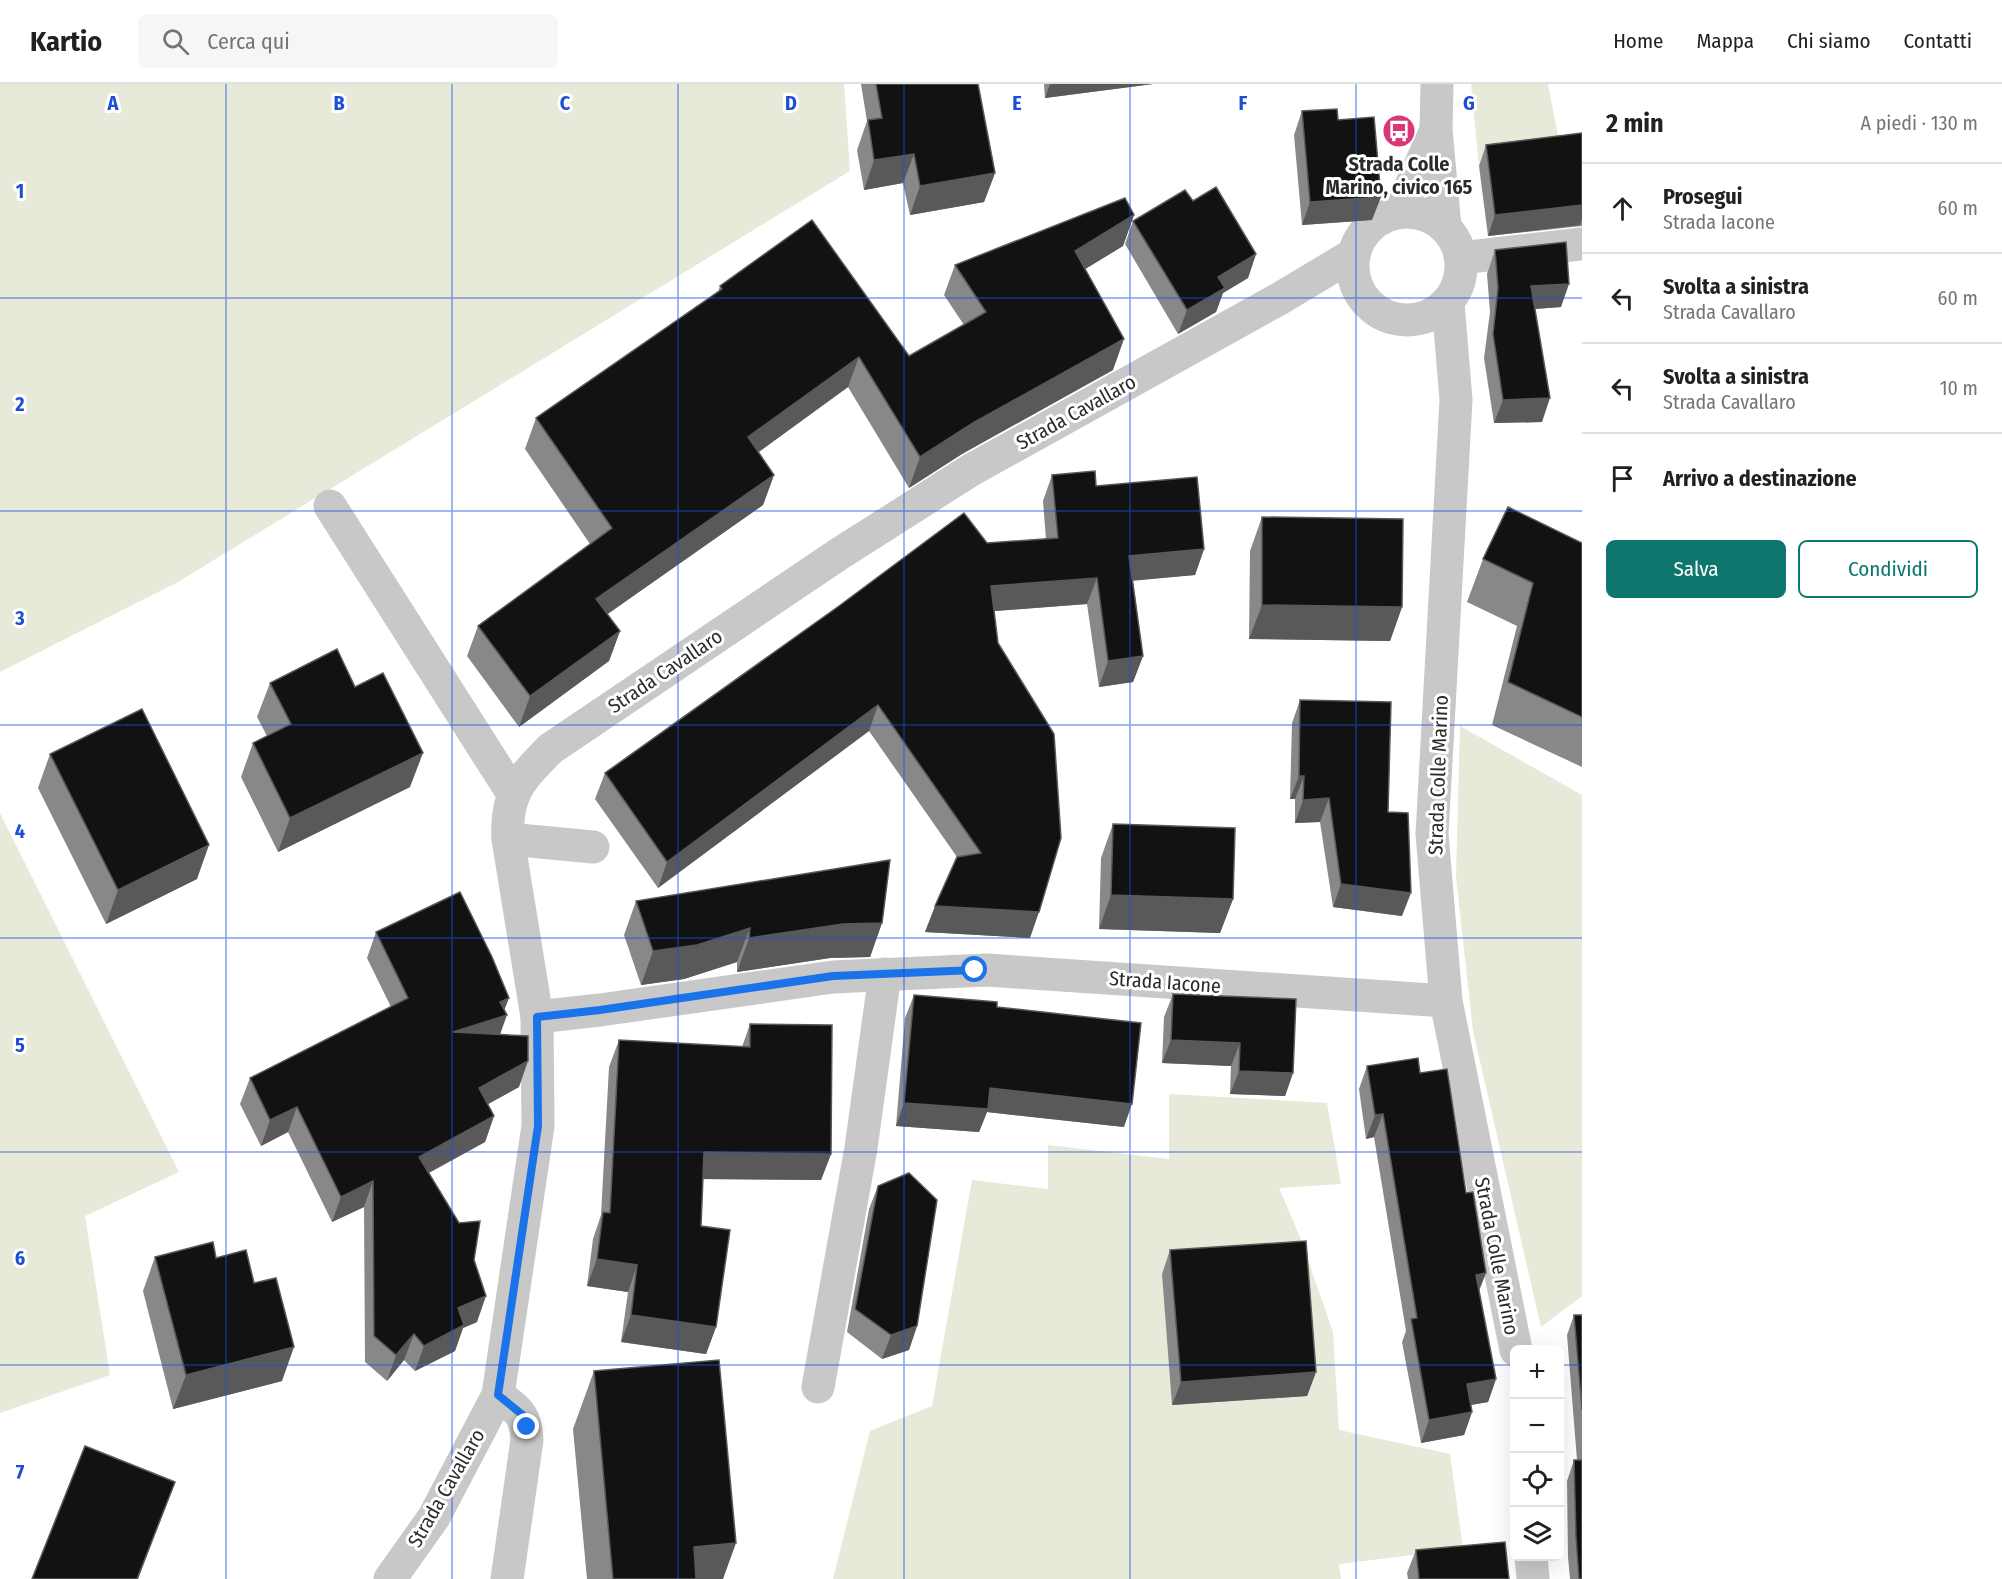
<!DOCTYPE html>
<html lang="it">
<meta charset="utf-8">
<style>
:root{--surface:#fff;--page:#f6f6f6;--text:#202124;--muted:#757577;--line:#e0e0e0;--accent:#0f766e}
body{margin:0;font-family:"Fira Sans Condensed",sans-serif;background:var(--page);color:var(--text)}
.controls{position:absolute;right:18px;bottom:18px;display:grid;overflow:hidden;border-radius:9px;box-shadow:0 6px 24px #0002}
.controls button{width:54px;height:54px;display:grid;place-items:center;padding:0;border:0;border-bottom:2px solid var(--line);background:var(--surface);color:var(--text);font:30px sans-serif}
.stop{position:absolute;width:18px;height:18px;margin:-14px;border:4px solid #1a73e8;border-radius:50%;background:#fff}
.stop.end{background:#1a73e8;border-color:#fff;box-shadow:0 2px 6px #0008}
.list{margin:0;padding:0;list-style:none}
h2{display:flex;justify-content:space-between;align-items:center;height:78px;margin:0;padding:0 24px;font-size:26px}
h2 small{font-size:20px;font-weight:400;color:var(--muted)}
.list li{display:grid;grid-template-columns:39px 1fr auto;gap:18px;align-items:center;box-sizing:border-box;height:90px;padding:0 24px;border-top:2px solid var(--line)}
.list b{display:block;font-size:22px;white-space:nowrap}
.list p{margin:0;font-size:20px;white-space:nowrap;color:var(--muted)}
.list em{font-size:20px;font-style:normal;color:var(--muted)}
.actions{display:flex;gap:12px;padding:18px 24px}
.actions a{flex:1;padding:14px 0;border:2px solid var(--accent);border-radius:9px;text-align:center;font-size:21px;color:var(--accent)}
.actions .main{background:var(--accent);color:#fff}
.icon{flex:none;width:33px;height:33px;fill:none;stroke:currentColor;stroke-width:2;stroke-linecap:round;stroke-linejoin:round}
.map{position:relative;flex:none;width:1582px;height:1495px;overflow:hidden}
header{display:flex;align-items:center;gap:36px;box-sizing:border-box;height:84px;padding:0 30px;background:var(--surface);border-bottom:2px solid var(--line)}
header strong{font-size:28px}
nav{display:flex;gap:33px;margin-inline-start:auto;font-size:21px}
.search{width:420px;height:54px;background:var(--page);display:flex;align-items:center;gap:15px;box-sizing:border-box;padding:0 21px;border-radius:9px;color:var(--muted);font-size:22px}
main{display:flex}
aside{flex:1;background:var(--surface)}
.map>svg:first-child{display:block}
</style>
<header>
<strong>Kartio</strong>
<div class="search"><svg class="icon" aria-label="search" viewBox="0 0 24 24"><circle cx="10" cy="10" r="6"/><path d="M15 15l6 6"/></svg>Cerca qui</div>
<nav><a>Home</a><a>Mappa</a><a>Chi siamo</a><a>Contatti</a></nav>
</header>
<main>
<div class="map">
<svg width="1582" height="1495" viewBox="0 0 1582 1495">
<rect width="100%" height="100%" fill="#fff"/>
<!-- green -->
<g fill="#e7e9d9">
<polygon points="0,0 844,0 850,87 178,498 0,588"/>
<polygon points="1471,0 1548,0 1562,72 1479,82"/>
<polygon points="1460,642 1582,711 1582,1212 1541,1243 1473,947 1456,793"/>
<polygon points="0,729 179,1088 85,1132 110,1291 0,1329"/>
<polygon points="1169,1010 1327,1019 1341,1100 1279,1104 1300,1153 1333,1248 1339,1346 1450,1370 1463,1465 1339,1480 1341,1495 833,1495 870,1347 932,1322 972,1096 1048,1105 1048,1061 1169,1075"/>
</g>
<g fill="none" stroke-linecap="round" stroke-linejoin="round">
<!-- minor -->
<g stroke="#c8c8c8" stroke-width="33">
<polyline points="1437,0 1436,46 1445,143"/>
<circle cx="1407" cy="182" r="54"/>
<polyline points="1399,128 1436,46"/>
<polyline points="1461,174 1582,160"/>
<polyline points="1448,219 1456,316 1432,750 1446,917 1516,1266"/>
<polyline points="330,422 513,710"/>
<polyline points="508,755 593,763"/>
<polyline points="537,933 600,926 833,893 987,886 1446,917"/>
<polyline points="818,1303 861,1064 885,890"/>
<path d="M498,1311C518,1326 526,1330 527,1356L507,1495"/>
<polyline points="1531,1472 1533,1495"/>
<path d="M390,1495L434,1433L498,1311L538,1042L537,933L508,755C505,710 521,695 550,665L839,470L971,386L1279,215L1354,170"/>
</g>
</g>
<!-- wall -->
<g fill="#888">
<polygon points="861,0 978,0 995,89 984,118 910,131 903,99 864,106 857,66 867,37"/>
<polygon points="1044,0 1153,0 1045,14"/>
<polygon points="1302,27 1338,36 1372,136 1302,141 1294,51"/>
<polygon points="1582,49 1582,142 1488,152 1479,82 1486,61"/>
<polygon points="1193,117 1256,170 1248,194 1223,209 1216,228 1178,250 1125,160 1133,137"/>
<polygon points="1134,131 1123,162 1085,185 1113,286 962,370 909,404 848,303 758,368 774,391 763,421 607,530 620,547 609,577 519,643 467,572 478,542 590,460 525,365 536,334 718,208 720,202 909,272 964,241 944,211 955,181"/>
<polygon points="1495,166 1561,223 1535,225 1542,338 1494,339 1484,274 1490,228 1487,190"/>
<polygon points="1052,391 1096,402 1204,465 1195,491 1133,496 1143,572 1133,598 1099,603 1087,520 994,527 1030,854 925,848 957,773 869,647 658,804 595,715 605,689 987,459 1046,455 1043,417"/>
<polygon points="1262,433 1402,523 1390,557 1249,555 1250,467"/>
<polygon points="1582,459 1582,683 1492,641 1517,542 1467,518 1483,475"/>
<polygon points="270,599 355,603 410,703 278,768 241,693 253,659 267,652 257,633"/>
<polygon points="1300,616 1388,728 1402,832 1333,823 1320,738 1295,739 1295,715 1290,715 1292,639"/>
<polygon points="50,670 197,795 106,840 38,704"/>
<polygon points="1113,740 1233,815 1220,849 1099,845 1101,774"/>
<polygon points="636,817 882,839 870,873 830,874 737,888 737,878 684,895 641,901 624,851"/>
<polygon points="376,848 505,926 500,951 519,1003 488,1020 494,1032 485,1058 429,1089 474,1176 477,1238 463,1244 455,1267 415,1287 404,1276 387,1297 365,1278 364,1123 332,1138 288,1048 261,1062 240,1020 250,994 391,923 367,874"/>
<polygon points="1173,910 1293,989 1285,1012 1230,1010 1231,982 1162,979 1164,933"/>
<polygon points="914,911 997,923 1124,1043 987,1028 979,1048 896,1042 905,934"/>
<polygon points="750,940 831,1070 821,1096 703,1095 701,1142 716,1243 706,1270 621,1258 628,1208 587,1202 593,1155 601,1131 609,983 619,956 742,963"/>
<polygon points="1367,982 1420,989 1479,1207 1496,1295 1488,1318 1471,1321 1472,1328 1464,1351 1421,1359 1402,1258 1406,1247 1374,1053 1366,1055 1359,1005"/>
<polygon points="878,1102 917,1242 909,1266 882,1275 847,1248 869,1125"/>
<polygon points="1170,1166 1316,1288 1307,1312 1172,1321 1162,1190"/>
<polygon points="155,1173 216,1174 254,1199 282,1297 173,1325 143,1207"/>
<polygon points="1574,1231 1582,1231 1582,1495 1570,1495 1568,1473 1567,1397 1574,1376 1577,1376 1567,1251"/>
<polygon points="594,1287 723,1495 587,1495 573,1345"/>
<polygon points="1416,1466 1509,1495 1408,1495 1407,1489"/>
</g>
<!-- shaded-wall -->
<g fill="#595959">
<polygon points="1050,0 1153,0 1045,14"/>
<polygon points="914,70 903,99 864,106 874,76"/>
<polygon points="995,89 984,118 910,131 920,102"/>
<polygon points="1381,113 1372,136 1302,141 1310,118"/>
<polygon points="1582,121 1582,135 1580,141 1488,152 1495,131"/>
<polygon points="1134,131 1123,162 1064,198 1075,167"/>
<polygon points="1256,170 1248,194 1223,209 1216,228 1178,250 1187,226 1218,193"/>
<polygon points="1569,200 1561,223 1522,226 1531,202"/>
<polygon points="1124,255 1113,286 962,370 909,404 920,373 973,339"/>
<polygon points="859,273 848,303 737,384 748,353"/>
<polygon points="1550,314 1542,338 1494,339 1503,316"/>
<polygon points="774,391 763,421 585,546 596,515"/>
<polygon points="1204,465 1195,491 1120,498 1129,472"/>
<polygon points="1097,494 1087,520 982,528 991,502"/>
<polygon points="1262,521 1402,523 1390,557 1249,555"/>
<polygon points="620,547 609,577 519,643 530,612"/>
<polygon points="1143,572 1133,598 1099,603 1108,577"/>
<polygon points="878,621 869,647 658,804 667,778"/>
<polygon points="423,669 410,703 278,768 290,734"/>
<polygon points="1299,692 1304,692 1295,715 1290,715"/>
<polygon points="1329,714 1320,738 1295,739 1303,716"/>
<polygon points="209,761 197,795 106,840 118,806"/>
<polygon points="1341,800 1411,809 1402,832 1333,823"/>
<polygon points="1111,811 1233,815 1220,849 1099,845"/>
<polygon points="935,822 1039,828 1030,854 925,848"/>
<polygon points="882,839 870,873 830,874 737,888 749,854 843,840"/>
<polygon points="750,844 737,878 684,895 641,901 653,867"/>
<polygon points="509,914 502,932 507,931 498,956 453,948 500,918"/>
<polygon points="1171,956 1240,959 1231,982 1162,979"/>
<polygon points="528,977 519,1003 470,1030 479,1004"/>
<polygon points="1239,987 1293,989 1285,1012 1230,1010"/>
<polygon points="990,1004 1132,1020 1124,1043 987,1028 979,1048 896,1042 904,1019"/>
<polygon points="297,1023 288,1048 261,1062 270,1036"/>
<polygon points="1383,1030 1374,1053 1366,1055 1375,1031"/>
<polygon points="494,1032 485,1058 410,1099 419,1073"/>
<polygon points="704,1068 831,1070 821,1096 695,1095"/>
<polygon points="373,1097 364,1123 332,1138 341,1113"/>
<polygon points="597,1175 637,1181 628,1208 587,1202"/>
<polygon points="1486,1189 1477,1212 1476,1191"/>
<polygon points="486,1212 477,1238 463,1244 455,1267 415,1287 424,1262 458,1224"/>
<polygon points="631,1231 716,1243 706,1270 621,1258"/>
<polygon points="917,1242 909,1266 882,1275 891,1251"/>
<polygon points="414,1250 404,1276 387,1297 396,1271"/>
<polygon points="294,1263 282,1297 173,1325 186,1291"/>
<polygon points="1316,1288 1307,1312 1172,1321 1181,1298"/>
<polygon points="1496,1295 1488,1318 1459,1323 1467,1300"/>
<polygon points="1472,1328 1464,1351 1421,1359 1429,1336"/>
<polygon points="175,1398 138,1495 137,1495"/>
<polygon points="736,1459 723,1495 682,1495 694,1463"/>
</g>
<!-- building -->
<g fill="#121212" stroke="#595959" stroke-width="1.5">
<polygon points="876,0 978,0 995,89 920,102 914,70 874,76 868,36 882,34"/>
<polygon points="1337,25 1338,36 1374,33 1381,113 1310,118 1302,27"/>
<polygon points="1582,49 1582,121 1495,131 1486,61"/>
<polygon points="1216,103 1256,170 1218,193 1225,204 1187,226 1133,137 1185,106 1193,117"/>
<polygon points="1125,114 1134,131 1075,167 1124,255 973,339 920,373 859,273 748,353 774,391 596,515 620,547 530,612 478,542 612,444 536,334 722,205 720,202 812,136 909,272 986,228 955,181"/>
<polygon points="1566,158 1569,200 1531,202 1550,314 1503,316 1493,250 1498,204 1495,166"/>
<polygon points="1095,387 1096,402 1197,393 1204,465 1129,472 1143,572 1108,577 1097,494 991,502 998,559 1054,650 1061,754 1039,828 935,822 957,773 981,769 878,621 667,778 605,689 839,522 964,429 987,459 1058,454 1052,391"/>
<polygon points="1508,423 1582,459 1582,633 1508,598 1533,499 1483,475"/>
<polygon points="1262,433 1403,435 1402,523 1262,521"/>
<polygon points="337,565 355,603 383,589 423,669 290,734 253,659 291,640 270,599"/>
<polygon points="1300,616 1391,618 1388,728 1408,729 1411,809 1341,800 1329,714 1303,716 1304,692 1299,692"/>
<polygon points="142,625 209,761 118,806 50,670"/>
<polygon points="1113,740 1235,744 1233,815 1111,811"/>
<polygon points="890,776 882,839 843,840 749,854 750,844 697,861 653,867 636,817"/>
<polygon points="460,808 492,873 509,914 500,918 507,931 453,948 528,952 528,977 479,1004 494,1032 419,1073 459,1139 480,1137 474,1176 486,1212 458,1224 464,1241 424,1262 414,1250 396,1271 374,1252 373,1097 341,1113 297,1023 270,1036 250,994 408,914 376,848"/>
<polygon points="1173,910 1296,915 1293,989 1239,987 1240,959 1171,956"/>
<polygon points="914,911 997,918 997,923 1141,939 1132,1020 990,1004 988,1025 904,1019"/>
<polygon points="750,940 832,941 831,1070 704,1068 701,1142 730,1146 716,1243 631,1231 637,1181 597,1175 603,1128 610,1129 619,956 750,963"/>
<polygon points="1418,974 1420,989 1447,985 1466,1109 1473,1108 1486,1189 1476,1191 1496,1295 1467,1300 1472,1328 1429,1336 1411,1235 1417,1234 1383,1030 1375,1031 1367,982"/>
<polygon points="909,1089 937,1116 917,1242 891,1251 855,1225 878,1102"/>
<polygon points="1306,1157 1316,1288 1181,1298 1170,1166"/>
<polygon points="213,1158 216,1174 246,1166 254,1199 276,1194 294,1263 186,1291 155,1173"/>
<polygon points="1574,1231 1582,1231 1582,1326"/>
<polygon points="719,1276 736,1459 694,1463 696,1495 613,1495 594,1287"/>
<polygon points="85,1362 175,1398 137,1495 32,1495"/>
<polygon points="1574,1376 1582,1376 1582,1495 1579,1495 1576,1453"/>
<polygon points="1505,1458 1509,1495 1419,1495 1416,1466"/>
</g>
<g fill="none" stroke-linecap="round" stroke-linejoin="round">
<!-- route -->
<polyline stroke="#1a73e8" stroke-width="8" points="527,1343 524,1332 498,1311 538,1042 537,933 600,926 833,892 975,886"/>
</g>
<!-- grid -->
<path fill="none" stroke="#1d4ed8" stroke-width="1.5" stroke-opacity="0.55" d="M226,0V1495M452,0V1495M678,0V1495M904,0V1495M1130,0V1495M1356,0V1495M0,214H1582M0,427H1582M0,641H1582M0,854H1582M0,1068H1582M0,1281H1514M1560,1281H1582"/>
<!-- icons -->
<defs>
<symbol id="bus-disc" viewBox="-11 -11 22 22"><circle r="9.5" fill="#d9377a" stroke="#fff"/><path d="M-5-6H5V4H4V6H2V4H-2V6H-4V4H-5ZM-3.5-4V0h7V-4ZM-3.5 1.2v1.5H-2V1.2ZM2 1.2v1.5H3.5V1.2Z" fill="#fff"/></symbol>
</defs>
<g fill-rule="evenodd">
<use href="#bus-disc" x="1380" y="28" width="38" height="38"/>
</g>
<g text-anchor="middle" stroke-width="6" stroke-linejoin="round" paint-order="stroke">
<!-- poi labels -->
<g font-size="20" font-weight="bold" fill="#2b2b2b" stroke="#fff">
<text x="1399" y="87">Strada Colle<tspan x="1399" dy="23">Marino, civico 165</tspan></text>
</g>
<!-- street labels -->
<g font-size="20" fill="#2b2b2b" stroke="#fff">
<text transform="translate(1076 328) rotate(-29)" y="7">Strada Cavallaro</text>
<text transform="translate(665 587) rotate(-34)" y="7">Strada Cavallaro</text>
<text transform="translate(1438 691) rotate(-88)" y="7">Strada Colle Marino</text>
<text transform="translate(1165 898) rotate(4)" y="7">Strada Iacone</text>
<text transform="translate(1497 1172) rotate(79)" y="7">Strada Colle Marino</text>
<text transform="translate(446 1404) rotate(-60)" y="7">Strada Cavallaro</text>
</g>
</g>
<g font-size="20" text-anchor="middle" font-weight="bold" fill="#1d4ed8" stroke="#fff" stroke-width="6" stroke-linejoin="round" paint-order="stroke">
<text x="113" y="26">A</text>
<text x="339" y="26">B</text>
<text x="565" y="26">C</text>
<text x="791" y="26">D</text>
<text x="1017" y="26">E</text>
<text x="1243" y="26">F</text>
<text x="1469" y="26">G</text>
<text x="20" y="114">1</text>
<text x="20" y="327">2</text>
<text x="20" y="541">3</text>
<text x="20" y="754">4</text>
<text x="20" y="968">5</text>
<text x="20" y="1181">6</text>
<text x="20" y="1395">7</text>
</g>
</svg>
<div class="controls">
<button>+</button>
<button>−</button>
<button><svg class="icon" aria-label="locate" viewBox="0 0 24 24"><circle cx="12" cy="12" r="6"/><path d="M12 2v4M12 18v4M2 12h4M18 12h4"/></svg></button>
<button><svg class="icon" aria-label="layers" viewBox="0 0 24 24"><path d="M12 4l9 5-9 5-9-5zM3 14l9 5 9-5"/></svg></button>
</div>
<div class="stop" style="left:975px;top:886px"></div>
<div class="stop end" style="left:527px;top:1343px"></div>
</div>
<aside>
<h2>2 min<small>A piedi · 130 m</small></h2>
<ul class="list">
<li><svg class="icon" aria-label="ahead" viewBox="0 0 24 24"><path d="M12 20V5M6 11l6-6 6 6"/></svg><div><b>Prosegui</b><p>Strada Iacone</p></div><em>60 m</em></li>
<li><svg class="icon" aria-label="left" viewBox="0 0 24 24"><path d="M17 20v-9H6M10 6l-5 5 5 5"/></svg><div><b>Svolta a sinistra</b><p>Strada Cavallaro</p></div><em>60 m</em></li>
<li><svg class="icon" aria-label="left" viewBox="0 0 24 24"><path d="M17 20v-9H6M10 6l-5 5 5 5"/></svg><div><b>Svolta a sinistra</b><p>Strada Cavallaro</p></div><em>10 m</em></li>
<li><svg class="icon" aria-label="arrive" viewBox="0 0 24 24"><path d="M6 21V4h12l-3 4 3 4H6"/></svg><div><b>Arrivo a destinazione</b></div></li>
</ul>
<div class="actions"><a class="main">Salva</a><a>Condividi</a></div>
</aside>
</main>
